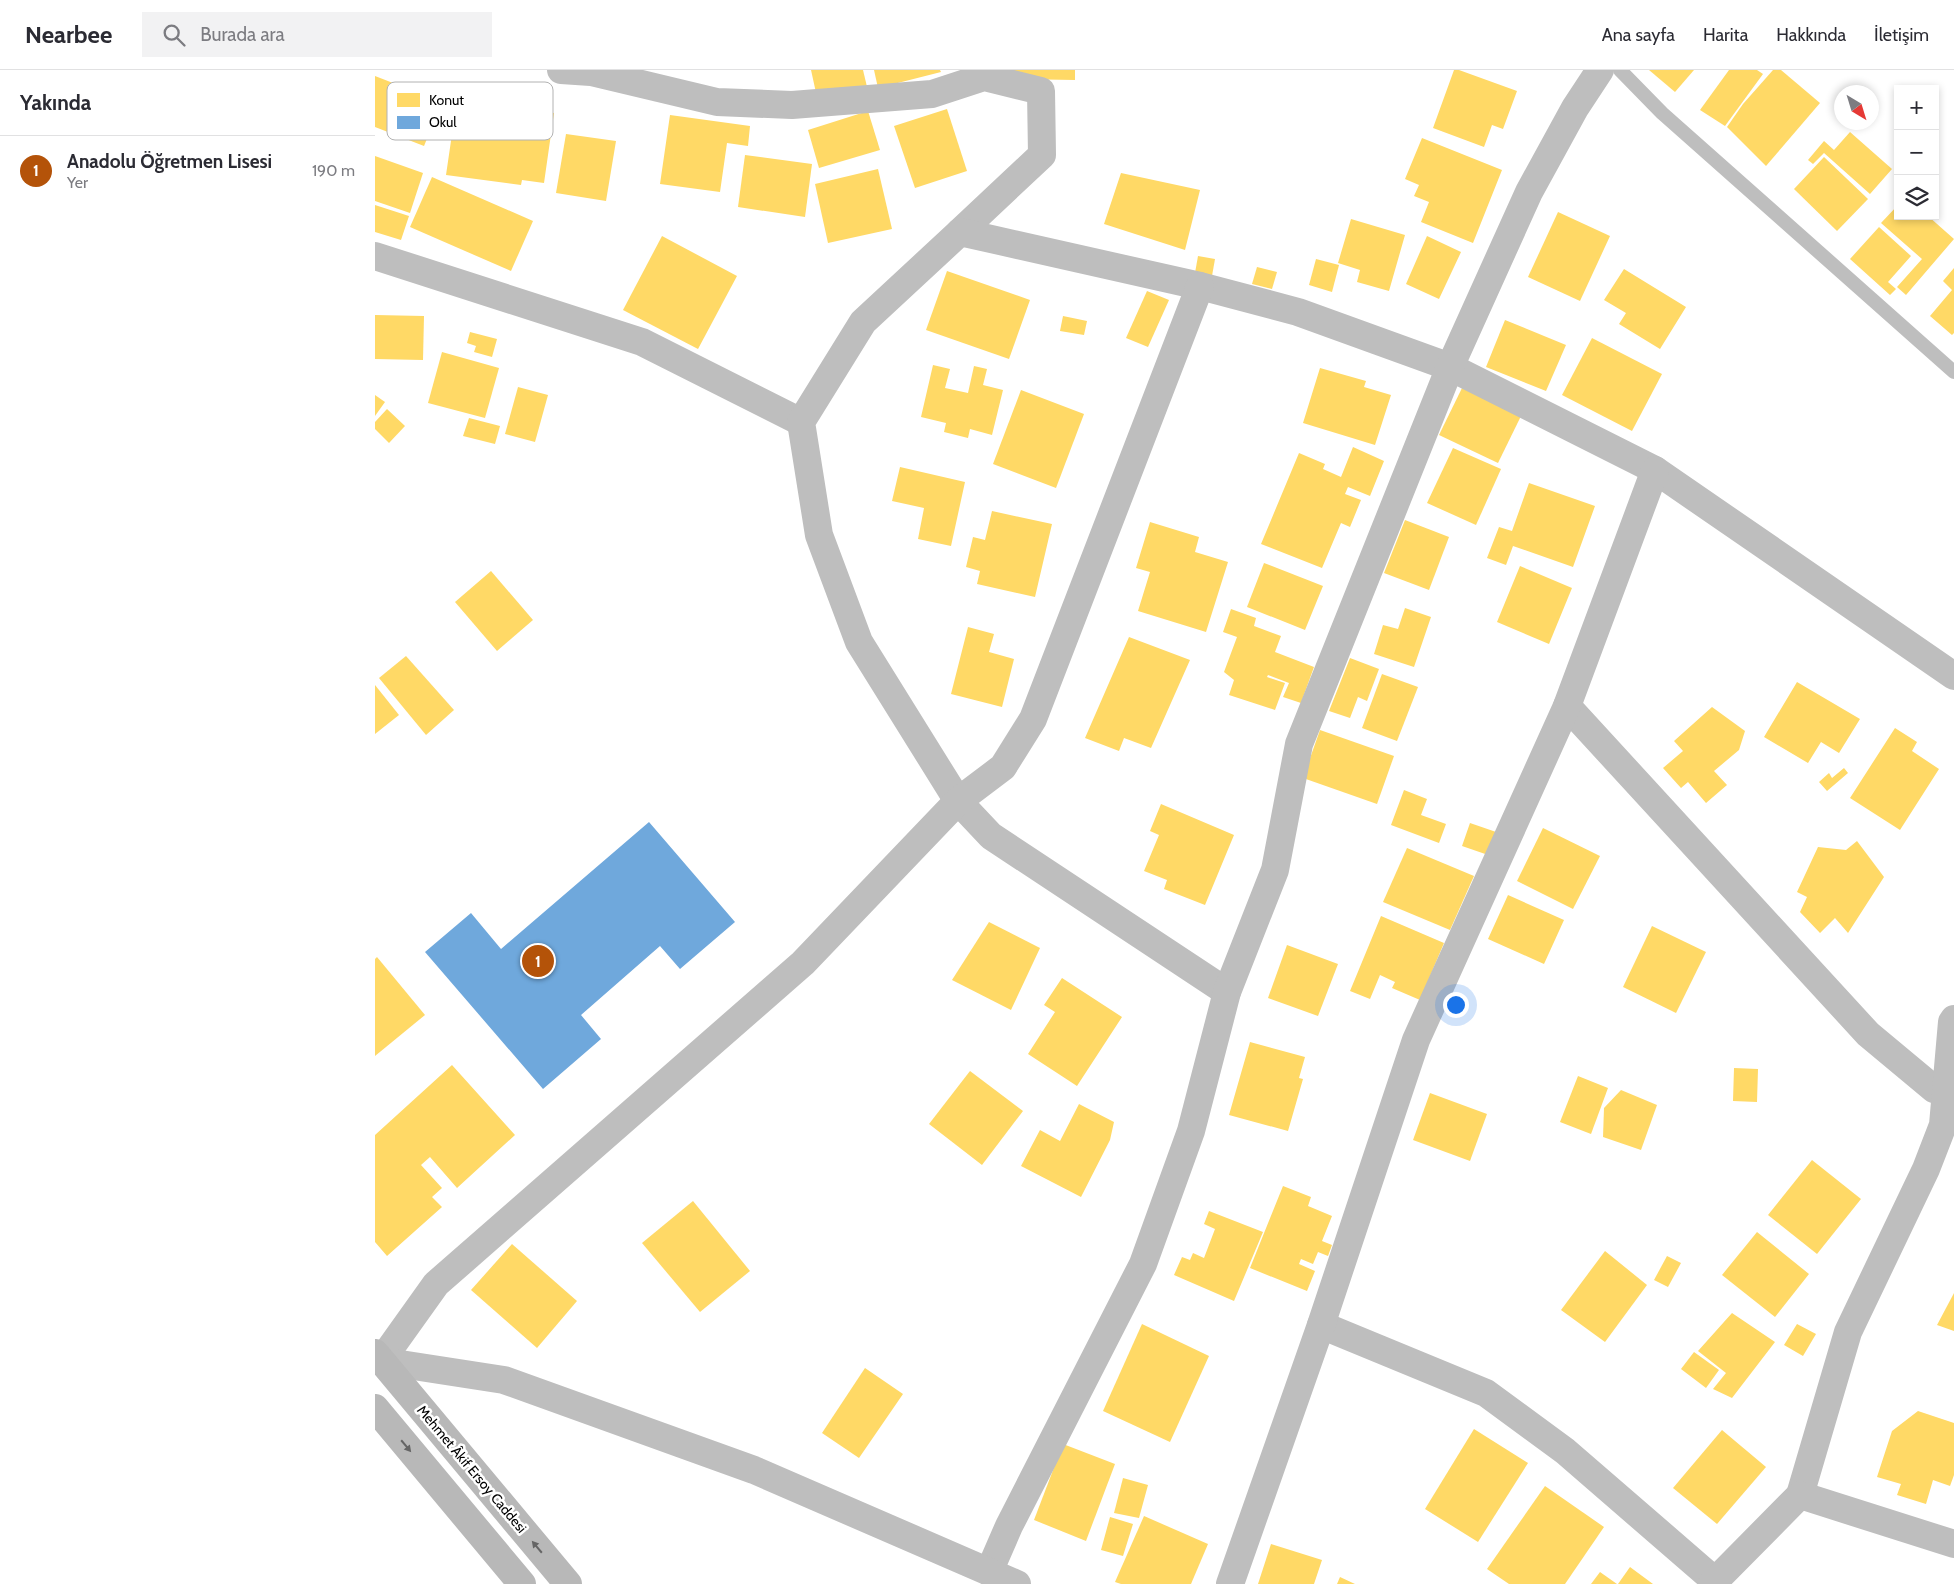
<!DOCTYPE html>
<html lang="tr">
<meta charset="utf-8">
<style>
:root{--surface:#fff;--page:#f2f2f3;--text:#2b2b33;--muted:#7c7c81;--line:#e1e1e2;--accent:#b45309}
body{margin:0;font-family:Cabin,sans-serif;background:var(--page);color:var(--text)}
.controls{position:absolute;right:15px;top:15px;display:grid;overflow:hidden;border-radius:0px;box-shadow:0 2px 8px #0003}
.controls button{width:45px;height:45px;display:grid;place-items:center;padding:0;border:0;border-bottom:1px solid var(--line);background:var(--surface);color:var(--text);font:25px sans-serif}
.compass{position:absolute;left:1459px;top:15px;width:45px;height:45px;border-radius:50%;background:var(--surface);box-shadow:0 2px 8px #0003;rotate:142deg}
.you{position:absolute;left:1080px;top:934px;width:18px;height:18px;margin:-12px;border:4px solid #fff;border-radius:50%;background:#1a73e8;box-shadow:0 0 0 8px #1a73e833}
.badge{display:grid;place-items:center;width:32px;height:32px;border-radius:50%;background:var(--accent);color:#fff;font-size:16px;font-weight:700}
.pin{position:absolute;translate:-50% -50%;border:2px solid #fff;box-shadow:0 1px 5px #0006}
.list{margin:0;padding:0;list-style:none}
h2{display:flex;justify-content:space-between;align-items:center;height:65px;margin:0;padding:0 20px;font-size:21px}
h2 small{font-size:16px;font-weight:400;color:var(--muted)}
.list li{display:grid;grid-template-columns:32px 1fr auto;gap:15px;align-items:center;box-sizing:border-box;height:70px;padding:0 20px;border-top:1px solid var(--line)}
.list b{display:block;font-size:19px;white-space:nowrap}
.list p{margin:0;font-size:16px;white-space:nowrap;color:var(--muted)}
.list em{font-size:16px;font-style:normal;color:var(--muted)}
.icon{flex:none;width:28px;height:28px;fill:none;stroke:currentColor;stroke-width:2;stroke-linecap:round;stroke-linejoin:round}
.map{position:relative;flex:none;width:1579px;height:1514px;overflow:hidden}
header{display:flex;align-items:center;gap:30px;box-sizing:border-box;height:70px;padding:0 25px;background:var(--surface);border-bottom:1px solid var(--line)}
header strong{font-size:24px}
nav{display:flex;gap:28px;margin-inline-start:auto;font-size:18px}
.search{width:350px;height:45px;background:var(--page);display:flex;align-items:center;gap:12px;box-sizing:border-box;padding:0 18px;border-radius:0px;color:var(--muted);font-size:19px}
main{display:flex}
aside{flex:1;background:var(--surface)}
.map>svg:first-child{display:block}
</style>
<header>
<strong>Nearbee</strong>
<div class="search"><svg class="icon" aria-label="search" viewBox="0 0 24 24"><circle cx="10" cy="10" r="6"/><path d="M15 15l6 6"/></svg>Burada ara</div>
<nav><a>Ana sayfa</a><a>Harita</a><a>Hakkında</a><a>İletişim</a></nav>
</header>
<main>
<aside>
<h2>Yakında<small></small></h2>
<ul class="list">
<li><span class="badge">1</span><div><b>Anadolu Öğretmen Lisesi</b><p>Yer</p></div><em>190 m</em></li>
</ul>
</aside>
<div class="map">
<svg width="1579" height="1514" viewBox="0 0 1579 1514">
<rect width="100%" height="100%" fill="#fff"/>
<!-- homes -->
<g fill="#ffd966">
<polygon points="436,0 488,0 493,21 443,32"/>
<polygon points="499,0 565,0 566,2 503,18"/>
<polygon points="635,0 700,0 700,10 635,9"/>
<polygon points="1079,0 1084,0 1142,21 1128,59 1117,55 1109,77 1058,58"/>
<polygon points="1274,0 1319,0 1300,22"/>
<polygon points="1354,0 1382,0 1388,4 1350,56 1325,40"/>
<polygon points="1398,0 1406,0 1445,33 1391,96 1352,57 1368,34"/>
<polygon points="0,6 67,32 49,76 0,57"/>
<polygon points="82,30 179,43 169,113 147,110 146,115 71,105"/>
<polygon points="572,39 592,101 540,118 519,56"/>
<polygon points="493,41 505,80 444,98 433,60"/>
<polygon points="295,45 375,56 373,76 352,73 345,122 285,114"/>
<polygon points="1475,62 1517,99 1495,124 1449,83 1438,94 1433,90 1449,71 1459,80"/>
<polygon points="191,64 241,71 231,131 181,123"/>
<polygon points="1047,68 1127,100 1098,173 1046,152 1054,132 1039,126 1044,115 1030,109"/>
<polygon points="370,85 437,94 430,147 363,137"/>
<polygon points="0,86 48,103 35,143 0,131"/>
<polygon points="1449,87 1493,129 1462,161 1419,119"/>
<polygon points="503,99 517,159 453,173 440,114"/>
<polygon points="746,103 825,120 810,180 729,154"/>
<polygon points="57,107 158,151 136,201 35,157"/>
<polygon points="0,135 34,146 26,170 0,162"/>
<polygon points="1523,135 1523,146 1553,146 1579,169 1531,225 1522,217 1547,189 1506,153"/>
<polygon points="1183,142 1235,166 1205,231 1153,207"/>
<polygon points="976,149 1030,165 1014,221 982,212 985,200 963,193"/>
<polygon points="1504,157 1536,186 1513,212 1521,219 1515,225 1475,189"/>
<polygon points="287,166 362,206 323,279 248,240"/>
<polygon points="1052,166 1086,182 1064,229 1031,214"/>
<polygon points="823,186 840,189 837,206 820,203"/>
<polygon points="941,189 964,195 957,222 934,215"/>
<polygon points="882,197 902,202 897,219 877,214"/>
<polygon points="1579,198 1579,263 1577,265 1555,246 1577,220 1568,211"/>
<polygon points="1249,199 1311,237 1285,279 1244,254 1251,243 1229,230"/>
<polygon points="572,201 655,230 634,289 551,260"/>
<polygon points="772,221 794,230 773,277 751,268"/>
<polygon points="0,245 49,246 48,290 0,289"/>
<polygon points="688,246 712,251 709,265 685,261"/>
<polygon points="1130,250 1191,275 1171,321 1111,297"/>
<polygon points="95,262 122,269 117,287 99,282 101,276 92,273"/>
<polygon points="1217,268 1287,304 1257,361 1187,325"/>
<polygon points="67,282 124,298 110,348 53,333"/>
<polygon points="558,295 575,299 570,318 593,323 599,296 612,299 608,315 628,320 617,365 595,359 593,368 569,362 571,353 546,347"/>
<polygon points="945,298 991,311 989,317 1016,325 1000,375 928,353"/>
<polygon points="143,317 173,325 160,372 130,364"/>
<polygon points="1087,318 1146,346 1123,393 1064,365"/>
<polygon points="646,320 709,344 681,418 618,394"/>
<polygon points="0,325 10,332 0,346"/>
<polygon points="12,339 30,356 14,373 0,359 0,352"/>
<polygon points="94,348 125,356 120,374 88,366"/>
<polygon points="978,377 1009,391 995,426 973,417 970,424 986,430 975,457 966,453 947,498 886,474 924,383 950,394 948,399 966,407"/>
<polygon points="1078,378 1126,399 1101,455 1052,433"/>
<polygon points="525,397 590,412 576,476 543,469 549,438 517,431"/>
<polygon points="1154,413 1220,436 1198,497 1138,476 1131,495 1112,488 1124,457 1137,461"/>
<polygon points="617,441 677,454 660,527 602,514 605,501 591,497 598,467 610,470"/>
<polygon points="1030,450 1074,467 1054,520 1009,503"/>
<polygon points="775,452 824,467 820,482 853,492 831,562 763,541 775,502 761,498"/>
<polygon points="889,493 948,516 930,560 872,537"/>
<polygon points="1145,496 1197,518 1174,574 1122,552"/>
<polygon points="116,501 158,550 122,581 80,532"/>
<polygon points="1030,538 1056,547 1039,597 999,584 1008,555 1023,559"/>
<polygon points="856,539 881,548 879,556 906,566 900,582 939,597 926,633 908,627 914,613 893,605 892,607 910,613 900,640 854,625 859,610 849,602 862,567 848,562"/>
<polygon points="593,557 619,564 614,582 639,589 627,637 576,624"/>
<polygon points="754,567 815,590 776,678 749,668 744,681 710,668"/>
<polygon points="31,586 79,640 51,665 4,608"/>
<polygon points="975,588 1004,599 992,631 983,627 975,648 954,641"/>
<polygon points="1007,604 1043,617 1022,671 987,658"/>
<polygon points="1422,612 1485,649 1464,683 1446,672 1433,693 1389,667"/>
<polygon points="0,615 24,645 0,664"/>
<polygon points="1337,637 1370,661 1364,680 1339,701 1352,715 1331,733 1313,712 1306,718 1288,698 1308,681 1299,671"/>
<polygon points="1520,658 1542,672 1537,681 1564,699 1525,760 1475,728"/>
<polygon points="945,660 1019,686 1002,734 928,708"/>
<polygon points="1469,698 1473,703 1452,721 1444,712 1454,703 1457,708"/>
<polygon points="1029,720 1052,729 1046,745 1071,754 1064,773 1016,755"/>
<polygon points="786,734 859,765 830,835 789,819 792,810 769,801 784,765 775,761"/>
<polygon points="1095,753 1124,763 1116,786 1087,776"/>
<polygon points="1168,758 1225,786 1198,839 1142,811"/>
<polygon points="1482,771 1509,807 1473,863 1460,848 1445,863 1425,842 1432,827 1422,822 1443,777 1471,780"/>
<polygon points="1032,778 1099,806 1075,860 1008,832"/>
<polygon points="1133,825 1189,850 1169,894 1113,869"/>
<polygon points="1006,846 1069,873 1045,930 1017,918 1020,912 1005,905 995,929 975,921"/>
<polygon points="614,852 665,878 636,940 577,910"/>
<polygon points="1277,856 1331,882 1301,943 1248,917"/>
<polygon points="912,875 963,894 943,946 893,928"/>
<polygon points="2,887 50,945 0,986 0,889"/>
<polygon points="687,908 747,947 702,1016 653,984 680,942 669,935"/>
<polygon points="875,972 930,987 924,1008 928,1009 913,1061 854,1045"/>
<polygon points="77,995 140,1065 82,1118 55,1087 46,1095 67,1118 57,1127 67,1137 12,1186 0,1172 0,1065"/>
<polygon points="1359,998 1383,999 1382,1032 1358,1031"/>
<polygon points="595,1001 648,1041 607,1095 554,1054"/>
<polygon points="1203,1006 1233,1018 1216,1064 1185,1052"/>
<polygon points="1246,1020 1282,1035 1266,1080 1228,1067 1229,1038"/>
<polygon points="1055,1023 1112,1044 1095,1091 1038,1070"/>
<polygon points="704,1034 739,1052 735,1070 706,1127 646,1096 665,1060 685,1071"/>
<polygon points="1437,1090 1486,1129 1442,1184 1393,1145"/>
<polygon points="908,1116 936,1127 933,1136 957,1146 947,1171 957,1175 953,1186 943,1182 938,1194 926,1189 924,1194 940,1201 932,1221 875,1198"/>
<polygon points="318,1131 375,1201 325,1242 267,1173"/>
<polygon points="834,1141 888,1162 859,1231 799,1205 807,1187 815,1190 818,1183 829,1188 840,1159 829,1154"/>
<polygon points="1382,1162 1434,1204 1400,1247 1347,1205"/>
<polygon points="137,1174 202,1231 162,1278 96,1220"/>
<polygon points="1230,1181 1272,1215 1230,1272 1186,1240"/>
<polygon points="1292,1186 1306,1193 1293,1217 1279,1210"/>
<polygon points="1579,1223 1579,1261 1562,1255"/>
<polygon points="1357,1243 1400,1272 1357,1328 1338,1319 1351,1303 1323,1281"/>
<polygon points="767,1254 834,1286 795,1372 728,1341"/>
<polygon points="1422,1254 1441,1264 1428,1286 1409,1275"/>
<polygon points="1319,1282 1344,1300 1331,1318 1306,1299"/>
<polygon points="490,1298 528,1324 484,1388 447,1363"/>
<polygon points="1543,1341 1579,1353 1579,1405 1575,1416 1558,1410 1551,1434 1522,1425 1526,1414 1502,1407 1517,1361"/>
<polygon points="1099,1359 1153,1393 1103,1472 1050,1439"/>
<polygon points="1347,1360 1391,1397 1342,1454 1298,1418"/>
<polygon points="688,1374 740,1394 711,1471 659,1450"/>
<polygon points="748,1408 773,1415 764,1448 739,1443"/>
<polygon points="1170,1416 1229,1457 1190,1514 1134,1514 1112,1499"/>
<polygon points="769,1446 833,1474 816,1514 746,1514 740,1512"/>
<polygon points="735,1447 758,1454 748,1486 726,1480"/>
<polygon points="896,1474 947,1490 939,1514 883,1514"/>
<polygon points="1255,1497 1278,1514 1243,1514"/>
<polygon points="1225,1502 1242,1514 1216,1514"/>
<polygon points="965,1507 980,1514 962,1514"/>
</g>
<!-- schools -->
<polygon fill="#6fa8dc" points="274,752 360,852 305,899 285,876 206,945 226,969 168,1019 50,882 96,843 126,879"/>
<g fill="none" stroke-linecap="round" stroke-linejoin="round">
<!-- service -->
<polyline stroke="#bebebe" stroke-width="14" points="1245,0 1287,43 1579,302"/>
<!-- minor -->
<g stroke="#bebebe" stroke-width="28">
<polyline points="186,0 216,2 342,32 417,35 557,24 609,7 666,21 667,85 585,162"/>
<polyline points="0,186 267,272 426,352"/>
<polyline points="1192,636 1493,964 1559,1019 1579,1026"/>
<polyline points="852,922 616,766 583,731 484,572 444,465 426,352 488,252 585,162 825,216 923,242 1075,297 1280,400 1579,606"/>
<polyline points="946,1255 1111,1323 1190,1381 1339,1510"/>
<polyline points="6,1291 61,1214 428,893 583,731 628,697 658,649 825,216"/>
<polyline points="1425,1425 1473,1262 1551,1099 1568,1055 1577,952 1579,949"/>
<polyline points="614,1502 634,1456 768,1194 816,1061 852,922 900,800 924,674 1075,297 1154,122 1200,38 1225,0"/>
<polyline points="855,1514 946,1255 1041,970 1192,636 1280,400"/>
<polyline points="1337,1514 1425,1425 1579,1474"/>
</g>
<!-- tertiary -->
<polyline stroke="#bebebe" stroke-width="28" points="6,1291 129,1310 379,1400 642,1514"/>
<!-- secondary -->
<g stroke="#b8b8b8" stroke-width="28">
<polyline points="0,1283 193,1514"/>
<polyline points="0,1338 147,1514"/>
</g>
</g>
<!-- one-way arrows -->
<defs><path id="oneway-solid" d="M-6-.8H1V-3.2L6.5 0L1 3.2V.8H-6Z" transform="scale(1.25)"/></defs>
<g fill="#656565">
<use href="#oneway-solid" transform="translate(31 1376) rotate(50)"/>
<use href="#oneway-solid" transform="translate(162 1477) rotate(-130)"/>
</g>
<g text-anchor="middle" stroke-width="5" stroke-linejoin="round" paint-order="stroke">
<!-- street labels -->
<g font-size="14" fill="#000" stroke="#fff">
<text transform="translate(97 1399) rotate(50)" y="5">Mehmet Âkif Ersoy Caddesi</text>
</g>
</g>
<!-- legend -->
<rect x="12" y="12" width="166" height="58" rx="8" fill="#fff" stroke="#b2b2b2" stroke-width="1"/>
<rect x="22" y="23" width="23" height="14" fill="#ffd966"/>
<rect x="22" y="46" width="23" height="13" fill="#6fa8dc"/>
<g font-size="14" fill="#000">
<text x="54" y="35">Konut</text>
<text x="54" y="57">Okul</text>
</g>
</svg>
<div class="controls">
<button>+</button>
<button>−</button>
<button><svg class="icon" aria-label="layers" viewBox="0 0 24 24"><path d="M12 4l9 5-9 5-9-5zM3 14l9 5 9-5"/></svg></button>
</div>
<svg class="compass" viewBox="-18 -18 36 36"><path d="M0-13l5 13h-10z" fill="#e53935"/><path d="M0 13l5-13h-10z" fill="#7c7c81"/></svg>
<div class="you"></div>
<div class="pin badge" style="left:163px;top:891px">1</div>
</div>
</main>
